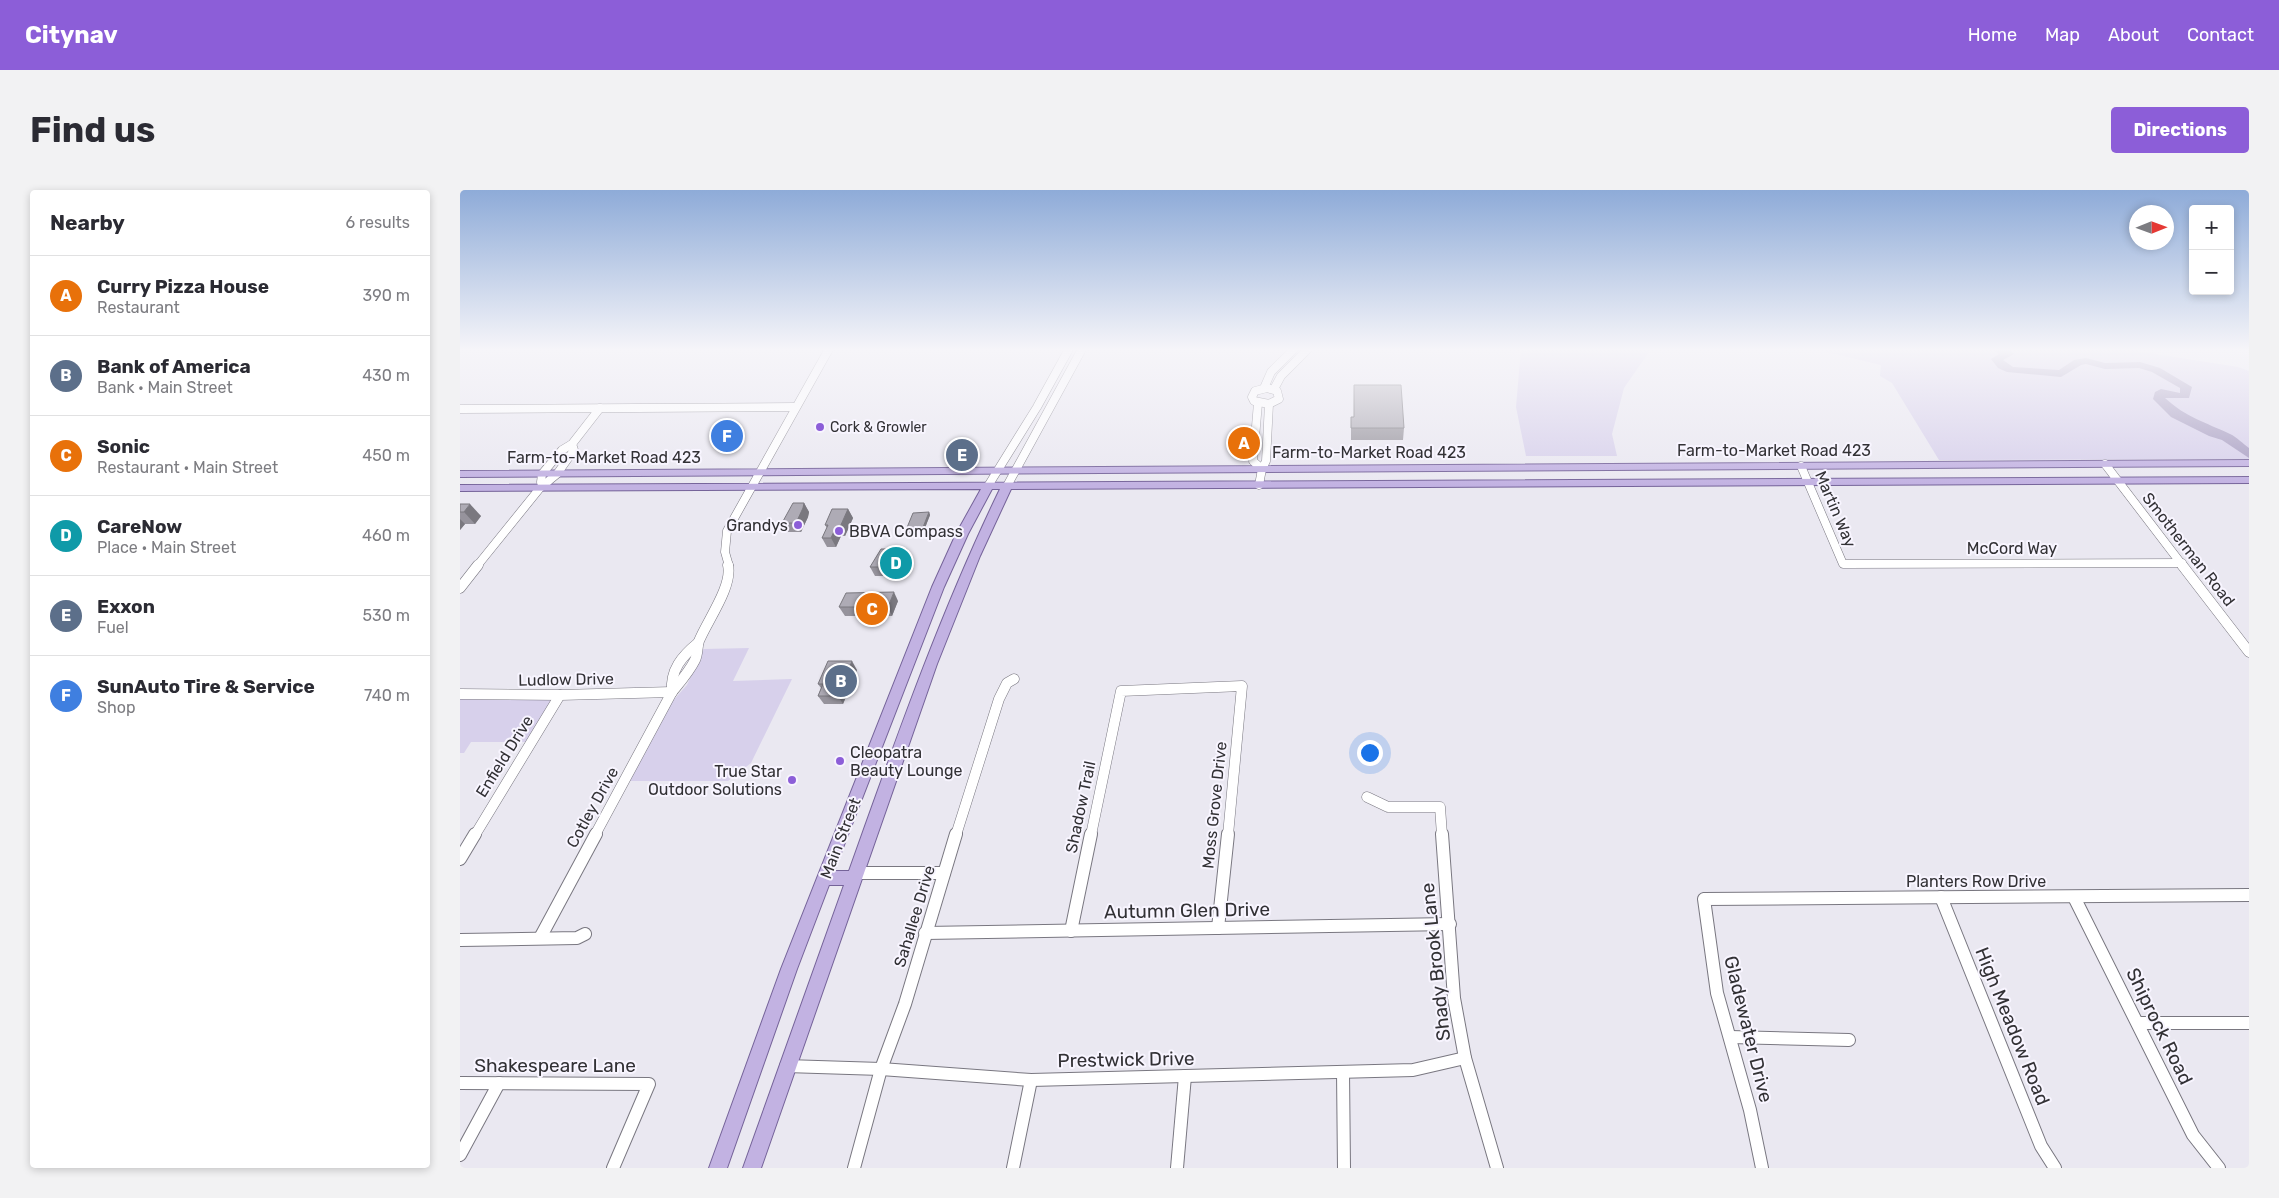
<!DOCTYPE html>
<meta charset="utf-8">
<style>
:root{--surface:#fff;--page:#f2f2f3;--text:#2b2b33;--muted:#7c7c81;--line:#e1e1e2;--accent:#8c5ed8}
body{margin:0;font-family:Rubik,sans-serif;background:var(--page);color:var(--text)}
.controls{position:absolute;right:15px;top:15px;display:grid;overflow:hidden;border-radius:5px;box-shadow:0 2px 8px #0003}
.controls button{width:45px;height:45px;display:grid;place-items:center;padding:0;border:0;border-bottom:1px solid var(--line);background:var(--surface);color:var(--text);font:25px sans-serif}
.compass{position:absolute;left:1669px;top:15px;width:45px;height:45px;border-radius:50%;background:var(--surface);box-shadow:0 2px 8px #0003;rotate:89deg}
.you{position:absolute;left:909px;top:562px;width:18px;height:18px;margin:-12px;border:4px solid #fff;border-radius:50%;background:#1a73e8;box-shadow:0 0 0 8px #1a73e833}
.badge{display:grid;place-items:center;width:32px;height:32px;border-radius:50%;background:var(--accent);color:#fff;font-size:16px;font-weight:700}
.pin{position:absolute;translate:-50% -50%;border:2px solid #fff;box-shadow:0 1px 5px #0006}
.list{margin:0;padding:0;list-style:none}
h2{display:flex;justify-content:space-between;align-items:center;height:65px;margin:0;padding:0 20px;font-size:21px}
h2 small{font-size:16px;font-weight:400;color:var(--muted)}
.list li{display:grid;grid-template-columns:32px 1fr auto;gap:15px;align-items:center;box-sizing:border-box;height:80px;padding:0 20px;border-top:1px solid var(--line)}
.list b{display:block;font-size:19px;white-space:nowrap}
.list p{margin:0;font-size:16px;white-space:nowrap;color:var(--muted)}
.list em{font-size:16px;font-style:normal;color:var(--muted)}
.map{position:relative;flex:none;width:1789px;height:978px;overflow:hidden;border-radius:5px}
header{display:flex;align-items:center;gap:30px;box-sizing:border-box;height:70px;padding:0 25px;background:var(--accent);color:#fff}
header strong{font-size:24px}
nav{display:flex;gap:28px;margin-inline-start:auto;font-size:18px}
.intro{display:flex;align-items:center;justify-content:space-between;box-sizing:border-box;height:120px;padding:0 30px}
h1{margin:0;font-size:35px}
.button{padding:12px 22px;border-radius:5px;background:var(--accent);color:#fff;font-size:18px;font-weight:700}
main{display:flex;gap:30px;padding:0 30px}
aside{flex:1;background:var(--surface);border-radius:5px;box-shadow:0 2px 8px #0003}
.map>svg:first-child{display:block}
</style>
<header>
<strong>Citynav</strong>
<nav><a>Home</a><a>Map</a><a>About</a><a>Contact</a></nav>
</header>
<div class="intro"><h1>Find us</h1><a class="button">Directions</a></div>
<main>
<aside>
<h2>Nearby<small>6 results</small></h2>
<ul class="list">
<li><span class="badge" style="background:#e8710a">A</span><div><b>Curry Pizza House</b><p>Restaurant</p></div><em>390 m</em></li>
<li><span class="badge" style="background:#5c6f8a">B</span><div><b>Bank of America</b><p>Bank · Main Street</p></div><em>430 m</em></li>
<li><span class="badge" style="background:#e8710a">C</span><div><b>Sonic</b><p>Restaurant · Main Street</p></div><em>450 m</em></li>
<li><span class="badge" style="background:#0f9aa8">D</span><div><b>CareNow</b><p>Place · Main Street</p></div><em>460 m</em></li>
<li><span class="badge" style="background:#5c6f8a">E</span><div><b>Exxon</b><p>Fuel</p></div><em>530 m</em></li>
<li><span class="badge" style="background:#3f7fe0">F</span><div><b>SunAuto Tire &amp; Service</b><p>Shop</p></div><em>740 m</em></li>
</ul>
</aside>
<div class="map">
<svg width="1789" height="978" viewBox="0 0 1789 978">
<rect width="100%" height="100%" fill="#eae8f1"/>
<!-- green -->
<g fill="#d7d0eb">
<polygon points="1061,159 1191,159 1164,198 1152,244 1157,266 1066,266 1056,217"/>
<polygon points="1354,159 1664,159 1778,177 1789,181 1789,269 1479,270 1432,193 1420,186 1421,175"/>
<polygon points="289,458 273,491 332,489 291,573 268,591 170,591 210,514 227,495 243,459"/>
<polygon points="0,509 90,510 91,513 67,552 11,552 4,563 0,563"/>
</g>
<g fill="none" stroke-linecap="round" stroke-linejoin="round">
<!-- river -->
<path fill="#a79dc1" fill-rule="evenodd" d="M1532,159C1539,159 1548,158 1554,164L1543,170L1553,177L1599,180L1614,170L1626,168L1645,173L1680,172L1700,178L1732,197L1729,208H1705C1727,228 1745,232 1770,244C1777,247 1783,254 1789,258V268L1762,250L1749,246L1711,227L1693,209L1695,202L1701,199L1720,203V198L1692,182L1679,178L1645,179L1626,174L1621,175L1601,187L1547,182L1538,178L1531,169L1539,164Z"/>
<defs>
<g id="minor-far2">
<polyline points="804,198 811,182 834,159"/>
<polygon points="807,198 817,201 819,209 809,214 794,211 792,207 795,201"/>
<polyline points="814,199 821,186 848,159"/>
<polyline points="798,213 793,271 802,279"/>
<polyline points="0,219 335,217"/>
<polyline points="1645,274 1723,376"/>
<polyline points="1341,276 1383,374 1722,373"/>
<polyline points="81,292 82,284 102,260 112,254 140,218"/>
<polyline points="799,295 802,279 806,271 809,214"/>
<polyline points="528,296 577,217 609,159"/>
<polyline points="547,296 622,159"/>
<polyline points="17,376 80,298 97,284 114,260 112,254"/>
<polyline points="269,376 265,362 267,341 369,159"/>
</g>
<g id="minor-far1">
<polyline points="1722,375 1789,462"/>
<polyline points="0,398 18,375"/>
<path d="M212,502C210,480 222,466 238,453"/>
<polyline points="0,504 100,505 212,502"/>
<polyline points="907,607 928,617 980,617 982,645"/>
<polyline points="15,645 100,505"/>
<path d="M135,645L212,502C220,492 229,482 235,470C238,464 237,457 239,451C247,431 273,396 268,375"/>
<polyline points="496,645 539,509 547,493 554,489"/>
<polyline points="631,645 661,501 782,496 768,645"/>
</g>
<g id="minor">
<polyline points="982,644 994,808 1005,868 1037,978"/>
<polyline points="0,669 15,644"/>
<polyline points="395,683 484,683"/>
<polyline points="1481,707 1581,956 1595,978"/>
<polyline points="1614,707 1733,945 1759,978"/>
<polyline points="758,738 768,644"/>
<polyline points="611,741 631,644"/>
<polyline points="465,743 990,734"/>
<polyline points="80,748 136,644"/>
<polyline points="0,750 117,748 125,744"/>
<polyline points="1678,833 1789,833"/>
<polyline points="1270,847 1389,850"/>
<polyline points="326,876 421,879 571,890 953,880 1005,868"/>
<polyline points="883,882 884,978"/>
<polyline points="0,893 189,894 153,978"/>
<polyline points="0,965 39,893"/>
<polyline points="394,978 421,879 445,814 496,644"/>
<polyline points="553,978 571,890"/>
<polyline points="717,978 725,886"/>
<polyline points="1302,978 1290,920 1257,803 1244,709 1789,705"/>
</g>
<g id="major">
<polygon points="1789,270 1789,276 0,287 0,281"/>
<path d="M1789,287V293L551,299L520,366L477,474L301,978H283L384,695H369L337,779L267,978H249L321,779L472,397L496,344L521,299L0,301V295ZM532,299H540C480,423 435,552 389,681H374L484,397L508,344Z"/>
</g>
</defs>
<!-- minor-far2 casing -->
<use href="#minor-far2" stroke="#797780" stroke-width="9"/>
<!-- minor-far1 casing -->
<use href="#minor-far1" stroke="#797780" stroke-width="11"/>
<!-- minor casing -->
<use href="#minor" stroke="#797780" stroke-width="14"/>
<!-- major casing -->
<use href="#major" stroke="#756399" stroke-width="2"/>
<!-- minor-far2 -->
<use href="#minor-far2" stroke="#fff" stroke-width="8"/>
<!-- minor-far1 -->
<use href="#minor-far1" stroke="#fff" stroke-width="10"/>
<!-- minor -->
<use href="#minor" stroke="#fff" stroke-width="12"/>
<!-- major -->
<use href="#major" fill="#c2b2e2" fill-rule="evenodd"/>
</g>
<!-- wall -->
<g fill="#96939c">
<polygon points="891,227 944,238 943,250 891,250"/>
<polygon points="344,313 349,322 348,327 341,342 328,342 322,333"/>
<polygon points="0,314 21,326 15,334 5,334 0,340"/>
<polygon points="388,319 393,328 385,346 381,346 376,357 367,357 362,348 367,338 365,335"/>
<polygon points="469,322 470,325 463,343 447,343 446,340"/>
<polygon points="447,359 451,368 445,386 415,386 410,377"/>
<polygon points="438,411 432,426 385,426 379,417"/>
<polygon points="397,480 383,514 364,514 358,506 361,498 358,494"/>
</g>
<!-- shaded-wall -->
<g fill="#7a787f">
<polygon points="344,313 349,322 348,327 341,342 336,333"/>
<polygon points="10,314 21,326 15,334 4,322"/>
<polygon points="388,319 393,328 385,346 380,337"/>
<polygon points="469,322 470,325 463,343 462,340"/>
<polygon points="0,329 5,334 0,340"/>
<polygon points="376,337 381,346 376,357 371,348"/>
<polygon points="447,359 451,368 445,386 440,377"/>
<polygon points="434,402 438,411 432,426 428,417"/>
<polygon points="392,471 397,480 383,514 378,506"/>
</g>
<!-- building -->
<g fill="#aeabb5" stroke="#7a787f">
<polygon points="894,195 941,195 944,238 891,238 891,227 894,227"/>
<polygon points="333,313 344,313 343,318 336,333 322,333"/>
<polygon points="0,314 10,314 4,322 0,322"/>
<polygon points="372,319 388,319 380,337 376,337 371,348 362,348 368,335 365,335"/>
<polygon points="469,322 462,340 446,340 453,323"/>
<polygon points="421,359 447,359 440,377 410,377"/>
<polygon points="434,402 428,417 379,417 386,403"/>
<polygon points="368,471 392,471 378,506 358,506 363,494 358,494"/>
</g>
<!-- sky -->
<linearGradient id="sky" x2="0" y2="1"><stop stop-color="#8eabd8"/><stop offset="0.54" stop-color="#f6f5f9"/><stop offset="1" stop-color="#f6f5f9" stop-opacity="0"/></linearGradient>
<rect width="1789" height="296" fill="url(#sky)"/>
<!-- markers -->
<g fill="#8c5ed8" stroke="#f8f5ff" stroke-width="2">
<circle cx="360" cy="237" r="5"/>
<circle cx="338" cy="335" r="5"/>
<circle cx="379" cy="341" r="5"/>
<circle cx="380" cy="571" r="5"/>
<circle cx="332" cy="590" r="5"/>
</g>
<g text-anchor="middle" stroke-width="4" stroke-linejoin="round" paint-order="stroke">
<!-- far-poi labels -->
<g font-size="14" fill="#323135" stroke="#f8f5ff" text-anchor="start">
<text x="370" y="242">Cork &amp; Growler</text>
</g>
<!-- street labels -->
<g font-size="16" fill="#323135" stroke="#f8f5ff">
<text x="1314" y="266">Farm-to-Market Road 423</text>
<text x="909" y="268">Farm-to-Market Road 423</text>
<text x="144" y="273">Farm-to-Market Road 423</text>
<text transform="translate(1376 319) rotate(67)" y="6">Martin Way</text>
<text x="1552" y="364">McCord Way</text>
<text transform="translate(1729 359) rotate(52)" y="6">Smotherman Road</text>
<text transform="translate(106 489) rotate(-1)" y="6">Ludlow Drive</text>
<text transform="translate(44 566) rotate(-58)" y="6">Enfield Drive</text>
<text transform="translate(754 615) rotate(-84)" y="6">Moss Grove Drive</text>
<text transform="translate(132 617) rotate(-61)" y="6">Cotley Drive</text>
<text transform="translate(620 617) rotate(-78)" y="6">Shadow Trail</text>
<text transform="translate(380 648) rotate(-69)" y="6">Main Street</text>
<text x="1516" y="697">Planters Row Drive</text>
<text transform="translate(454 726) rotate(-73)" y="6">Sahallee Drive</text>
</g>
<!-- poi labels -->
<g font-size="16" fill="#323135" stroke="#f8f5ff" text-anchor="end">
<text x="328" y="341">Grandys</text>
<text x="389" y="347" text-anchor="start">BBVA Compass</text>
<text x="390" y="568" text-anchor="start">Cleopatra<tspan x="390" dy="18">Beauty Lounge</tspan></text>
<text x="322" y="587">True Star<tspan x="322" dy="18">Outdoor Solutions</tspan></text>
</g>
<!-- near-street labels -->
<g font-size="19" fill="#323135" stroke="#f8f5ff">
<text transform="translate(727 720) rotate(-1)" y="7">Autumn Glen Drive</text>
<text transform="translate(975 772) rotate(-96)" y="7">Shady Brook Lane</text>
<text transform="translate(1553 836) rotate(68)" y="7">High Meadow Road</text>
<text transform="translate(1700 836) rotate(64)" y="7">Shiprock Road</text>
<text transform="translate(1289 839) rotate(76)" y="7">Gladewater Drive</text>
<text transform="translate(666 869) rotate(-1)" y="7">Prestwick Drive</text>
<text x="95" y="882">Shakespeare Lane</text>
</g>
</g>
</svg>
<div class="controls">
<button>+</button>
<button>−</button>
</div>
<svg class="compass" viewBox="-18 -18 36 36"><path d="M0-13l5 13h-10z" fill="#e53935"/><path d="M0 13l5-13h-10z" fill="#7c7c81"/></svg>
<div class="you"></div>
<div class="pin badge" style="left:784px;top:253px;background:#e8710a">A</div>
<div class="pin badge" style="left:381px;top:491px;background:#5c6f8a">B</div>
<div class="pin badge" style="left:412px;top:419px;background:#e8710a">C</div>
<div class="pin badge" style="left:436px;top:373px;background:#0f9aa8">D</div>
<div class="pin badge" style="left:502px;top:265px;background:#5c6f8a">E</div>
<div class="pin badge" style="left:267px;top:246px;background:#3f7fe0">F</div>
</div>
</main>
